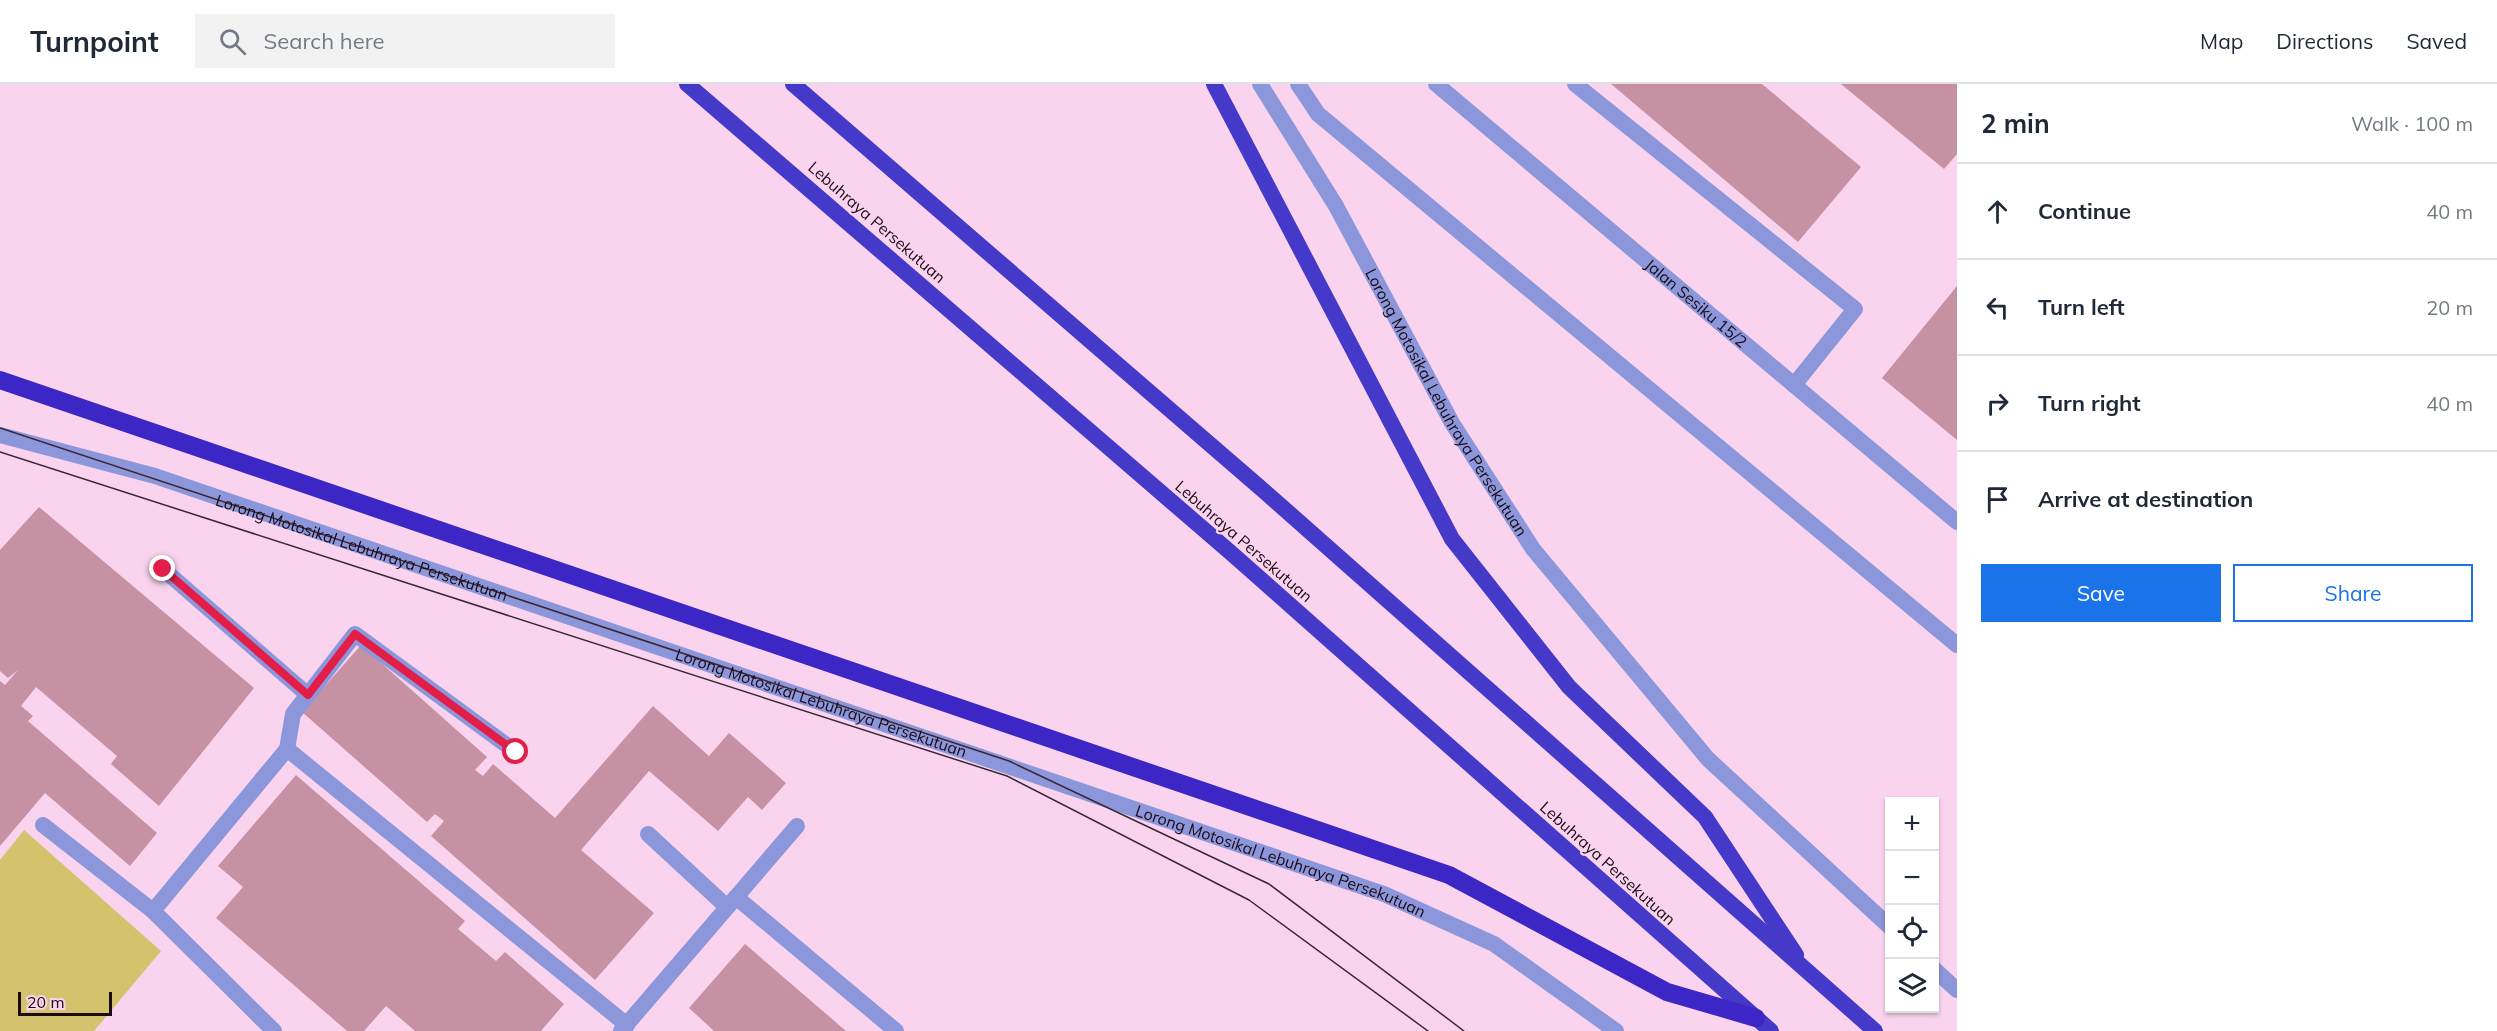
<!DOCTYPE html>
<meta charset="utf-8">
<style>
:root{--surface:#fff;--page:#f2f2f3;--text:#1f2937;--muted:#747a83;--line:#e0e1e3;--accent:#1a73e8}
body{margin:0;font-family:Mulish,sans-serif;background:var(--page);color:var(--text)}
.controls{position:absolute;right:18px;bottom:18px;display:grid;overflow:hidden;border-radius:0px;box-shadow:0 2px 4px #0004}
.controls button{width:54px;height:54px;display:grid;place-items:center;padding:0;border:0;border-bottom:2px solid var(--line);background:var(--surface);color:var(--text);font:30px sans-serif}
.scale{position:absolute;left:18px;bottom:15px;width:94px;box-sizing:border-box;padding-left:6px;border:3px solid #1a0b16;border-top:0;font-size:16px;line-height:21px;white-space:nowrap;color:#1a0b16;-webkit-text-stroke:4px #fad4ee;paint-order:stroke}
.stop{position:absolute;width:18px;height:18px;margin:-14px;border:4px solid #e11d48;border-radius:50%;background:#fff}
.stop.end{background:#e11d48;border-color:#fff;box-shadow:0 2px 6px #0008}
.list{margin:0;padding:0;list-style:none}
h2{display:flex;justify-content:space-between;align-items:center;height:78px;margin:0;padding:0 24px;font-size:26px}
h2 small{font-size:20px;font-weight:400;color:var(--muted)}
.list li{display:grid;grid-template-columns:39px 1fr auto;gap:18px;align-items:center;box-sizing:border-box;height:96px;padding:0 24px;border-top:2px solid var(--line)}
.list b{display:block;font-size:22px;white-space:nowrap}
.list em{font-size:20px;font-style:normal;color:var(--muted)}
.actions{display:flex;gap:12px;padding:18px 24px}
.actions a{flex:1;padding:14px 0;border:2px solid var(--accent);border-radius:0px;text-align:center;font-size:21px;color:var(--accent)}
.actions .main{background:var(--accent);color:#fff}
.icon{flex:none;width:33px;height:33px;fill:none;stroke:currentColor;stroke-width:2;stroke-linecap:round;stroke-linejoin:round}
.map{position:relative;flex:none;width:1957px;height:947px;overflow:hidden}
header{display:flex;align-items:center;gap:36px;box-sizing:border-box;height:84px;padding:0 30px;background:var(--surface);border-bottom:2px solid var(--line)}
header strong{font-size:28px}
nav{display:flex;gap:33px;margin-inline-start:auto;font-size:21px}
.search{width:420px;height:54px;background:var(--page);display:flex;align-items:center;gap:15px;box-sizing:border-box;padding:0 21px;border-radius:0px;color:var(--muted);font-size:22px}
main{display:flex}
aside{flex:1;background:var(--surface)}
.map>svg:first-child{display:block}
</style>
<header>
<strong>Turnpoint</strong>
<div class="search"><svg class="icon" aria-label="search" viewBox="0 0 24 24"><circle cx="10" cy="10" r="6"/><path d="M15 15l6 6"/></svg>Search here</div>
<nav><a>Map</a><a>Directions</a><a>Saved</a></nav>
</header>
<main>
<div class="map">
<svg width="1957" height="947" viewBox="0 0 1957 947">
<rect width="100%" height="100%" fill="#fad4ee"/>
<!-- green -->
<polygon fill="#d5c26d" points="24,746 161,867 94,947 0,947 0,776"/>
<!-- building -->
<g fill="#c691a3">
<polygon points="1611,0 1762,0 1861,83 1798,158"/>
<polygon points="1841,0 1957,0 1957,70 1944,85"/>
<polygon points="1957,202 1957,356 1882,294"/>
<polygon points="39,423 254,604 159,722 111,680 117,672 36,603 21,622 33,632 28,637 157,749 130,782 45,709 0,762 0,597 5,601 18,586 8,594 0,587 0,466"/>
<polygon points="361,561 487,673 475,686 483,692 493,680 555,734 653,622 709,672 729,649 786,699 762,726 748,713 718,747 649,687 581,766 654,829 595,896 431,752 444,737 435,730 427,738 302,628"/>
<polygon points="296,691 465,837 458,845 496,877 505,868 564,920 541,947 415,947 386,922 364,947 347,947 216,834 243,803 218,782"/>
<polygon points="745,860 846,947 714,947 689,924"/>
</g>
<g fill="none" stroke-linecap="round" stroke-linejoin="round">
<!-- service -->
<g stroke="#8c96da" stroke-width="16">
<path id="s1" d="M1260,0L1336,122L1452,339L1533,465L1708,675L1890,843"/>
<polyline points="1298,0 1318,30 1957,561"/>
<polyline points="1575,0 1855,225 1794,301"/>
<path id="s2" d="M0,351L155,392L1384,810L1494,860L1616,947"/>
<polyline points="163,485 308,611"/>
<polyline points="287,665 627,941"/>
<polyline points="43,741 153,827"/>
<polyline points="648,750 727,823"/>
<polyline points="736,813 896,947"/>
<polyline points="1934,885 1957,906"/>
<polyline points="274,947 153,827 287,665 293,630 355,550 516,668"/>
<polyline points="621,947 797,742"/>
</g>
<!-- minor -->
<path stroke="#8c96da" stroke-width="16" id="s3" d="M1436,0L1957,438"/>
<!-- trunk -->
<g stroke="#4439c8" stroke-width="16">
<polyline points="687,0 1230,468 1771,947"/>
<polyline points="793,0 1264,407 1875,947"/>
<polyline points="1214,0 1452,455 1569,603 1705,733 1796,871"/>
</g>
<!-- motorway -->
<polyline stroke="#3c26c5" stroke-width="18" points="0,296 1449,791 1667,908 1756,934"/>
<!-- tram -->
<g stroke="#392734" stroke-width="1.5">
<path id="s4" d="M0,344L1009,677L1269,800L1464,947"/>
<polyline points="0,368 1007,692 1249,816 1428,947"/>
</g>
</g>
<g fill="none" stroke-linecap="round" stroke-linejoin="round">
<!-- route -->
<polyline stroke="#e11d48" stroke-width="8" points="163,485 308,611 355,550 516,668"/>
</g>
<g text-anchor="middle" stroke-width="4.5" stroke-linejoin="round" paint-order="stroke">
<!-- street labels -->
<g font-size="16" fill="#1a0b16" stroke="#fad4ee">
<text transform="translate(877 138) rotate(41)" y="6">Lebuhraya Persekutuan</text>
<text dy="6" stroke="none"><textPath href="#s3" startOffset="340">Jalan Sesiku 15/2</textPath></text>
<text dy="6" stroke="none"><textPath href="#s1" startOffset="369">Lorong Motosikal Lebuhraya Persekutuan</textPath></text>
<text transform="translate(1244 457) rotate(41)" y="6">Lebuhraya Persekutuan</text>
<text dy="6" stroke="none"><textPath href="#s4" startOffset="381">Lorong Motosikal Lebuhraya Persekutuan</textPath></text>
<text dy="6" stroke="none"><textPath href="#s2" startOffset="864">Lorong Motosikal Lebuhraya Persekutuan</textPath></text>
<text dy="6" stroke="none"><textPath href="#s2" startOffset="1350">Lorong Motosikal Lebuhraya Persekutuan</textPath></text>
<text transform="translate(1608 779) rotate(42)" y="6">Lebuhraya Persekutuan</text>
</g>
</g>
</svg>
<div class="controls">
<button>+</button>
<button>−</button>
<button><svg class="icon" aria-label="locate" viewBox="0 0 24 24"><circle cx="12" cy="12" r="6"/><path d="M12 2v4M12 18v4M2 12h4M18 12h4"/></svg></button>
<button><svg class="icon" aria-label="layers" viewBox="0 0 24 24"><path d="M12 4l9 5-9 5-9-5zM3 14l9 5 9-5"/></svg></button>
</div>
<div class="scale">20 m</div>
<div class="stop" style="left:516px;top:668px"></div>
<div class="stop end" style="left:163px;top:485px"></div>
</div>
<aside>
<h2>2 min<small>Walk · 100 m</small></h2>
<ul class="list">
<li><svg class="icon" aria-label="ahead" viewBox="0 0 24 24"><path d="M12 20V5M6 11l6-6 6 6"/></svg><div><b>Continue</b></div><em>40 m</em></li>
<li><svg class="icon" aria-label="left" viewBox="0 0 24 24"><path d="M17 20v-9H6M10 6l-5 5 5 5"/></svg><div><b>Turn left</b></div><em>20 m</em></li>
<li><svg class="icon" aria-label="right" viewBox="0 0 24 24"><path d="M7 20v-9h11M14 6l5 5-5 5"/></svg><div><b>Turn right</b></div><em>40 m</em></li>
<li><svg class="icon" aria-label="arrive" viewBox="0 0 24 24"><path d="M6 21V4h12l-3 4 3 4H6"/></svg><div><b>Arrive at destination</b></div></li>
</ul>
<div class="actions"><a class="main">Save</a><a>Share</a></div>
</aside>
</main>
